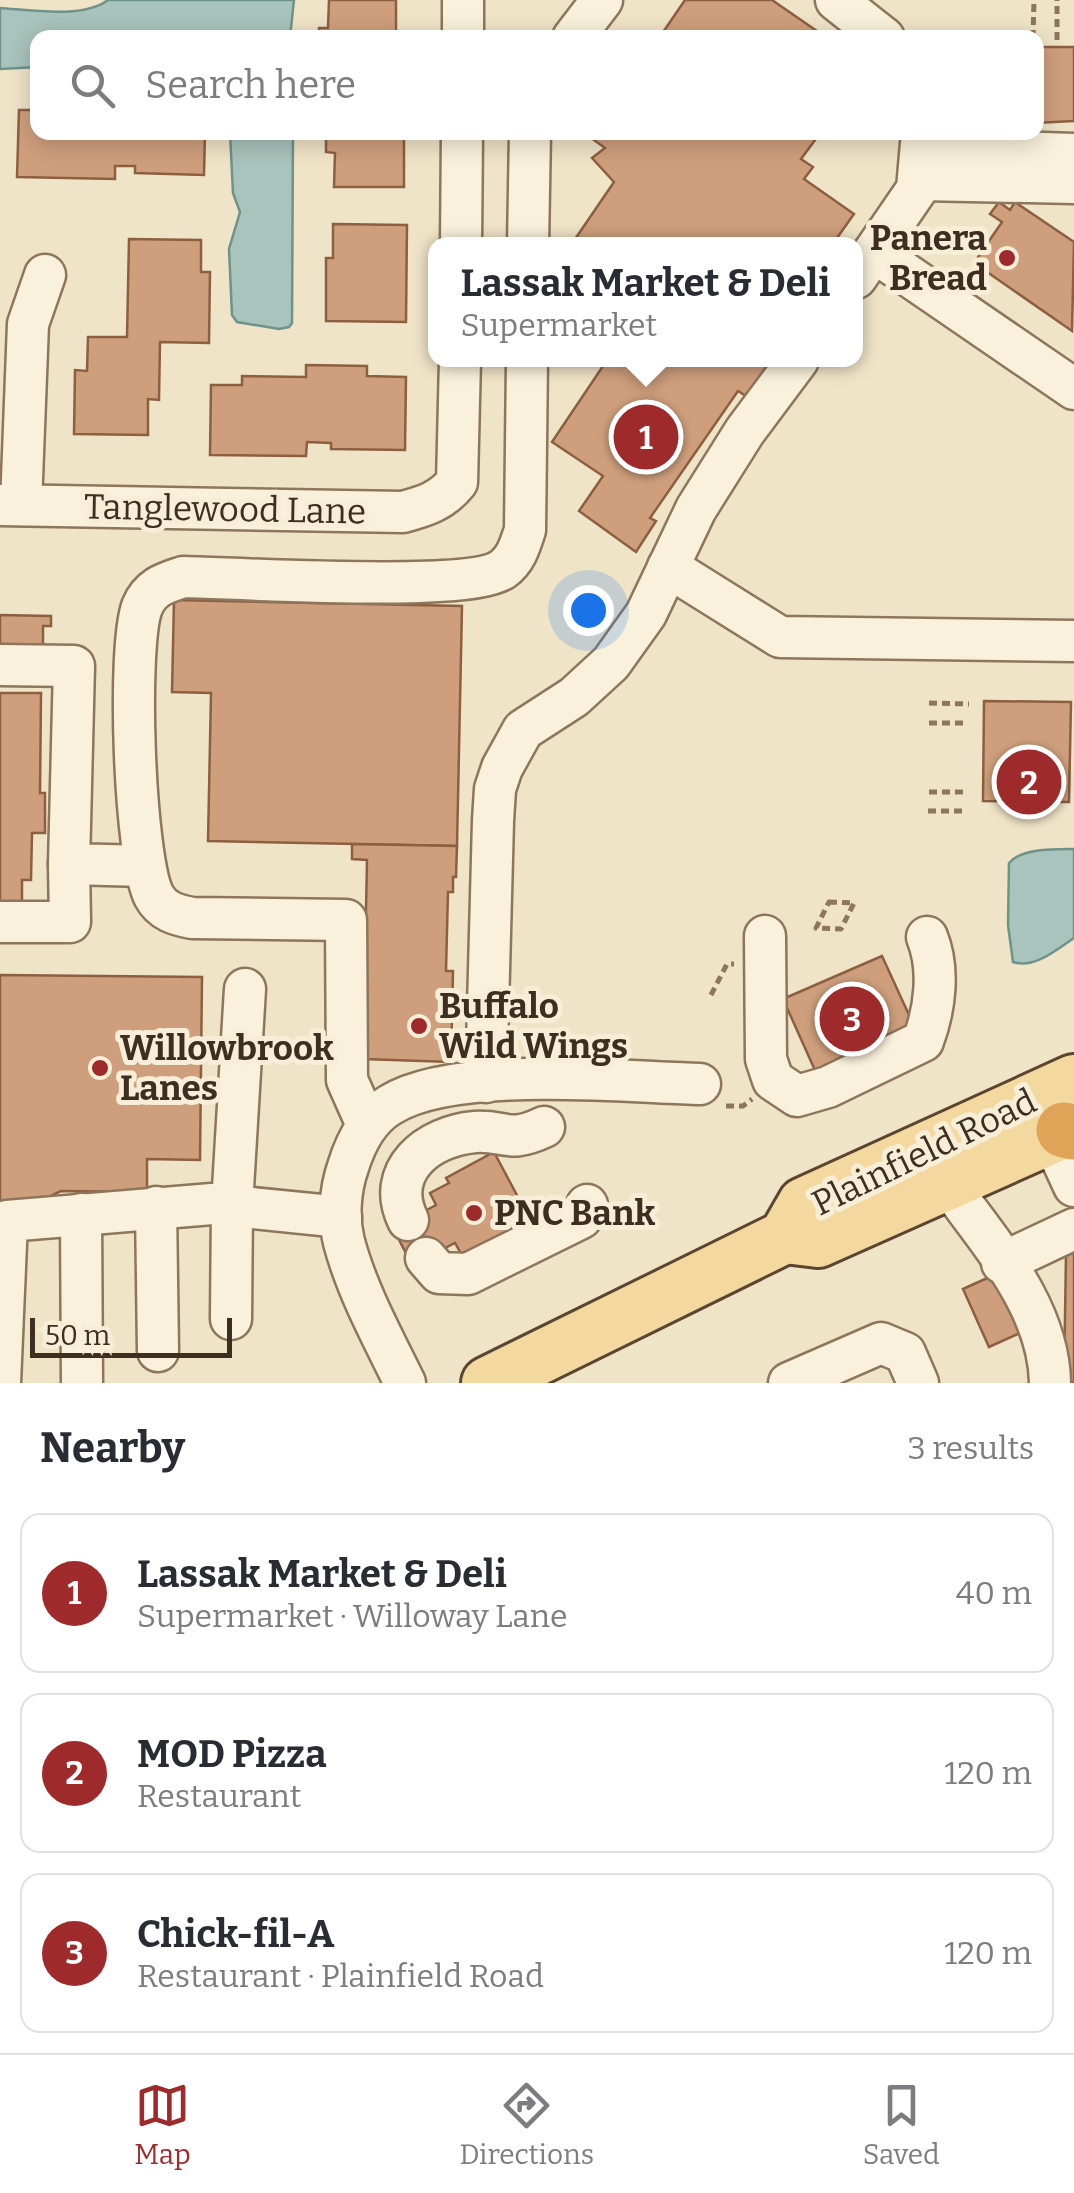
<!DOCTYPE html>
<meta charset="utf-8">
<style>
:root{--surface:#fff;--page:#f7f7f7;--text:#2b2b33;--muted:#7c7c81;--line:#e1e1e2;--accent:#9e2a2b}
body{margin:0;font-family:Bitter,serif;background:var(--page);color:var(--text)}
.scale{position:absolute;left:30px;bottom:25px;width:202px;box-sizing:border-box;padding-left:10px;border:5px solid #3d2e20;border-top:0;font-size:28px;line-height:35px;white-space:nowrap;color:#3d2e20;-webkit-text-stroke:8px #f7eed8;paint-order:stroke}
.you{position:absolute;left:588px;top:610px;width:35px;height:35px;margin:-25px;border:8px solid #fff;border-radius:50%;background:#1a73e8;box-shadow:0 0 0 15px #1a73e833}
.badge{display:grid;place-items:center;width:65px;height:65px;border-radius:50%;background:var(--accent);color:#fff;font-size:32px;font-weight:700}
.pin{position:absolute;translate:-50% -50%;border:5px solid #fff;box-shadow:0 2px 10px #0006}
.popup{position:absolute;left:428px;top:237px;width:435px;height:130px;box-sizing:border-box;display:grid;place-content:center;border-radius:20px;background:var(--surface);filter:drop-shadow(0 2px 8px #0005);font-size:32px;white-space:nowrap;color:var(--muted)}
.popup b{font-size:38px;color:var(--text)}
.popup::after{content:'';position:absolute;left:50%;top:100%;margin-left:-20px;border:20px solid transparent;border-top-color:var(--surface)}
.list{margin:0;padding:0;list-style:none}
h2{display:flex;justify-content:space-between;align-items:center;height:130px;margin:0;padding:0 40px;font-size:42px}
h2 small{font-size:32px;font-weight:400;color:var(--muted)}
.list li{display:grid;grid-template-columns:65px 1fr auto;gap:30px;align-items:center;box-sizing:border-box;height:160px;margin:0 20px 20px;padding:0 20px;border:2px solid var(--line);border-radius:20px}
.list b{display:block;font-size:38px;white-space:nowrap}
.list p{margin:0;font-size:32px;white-space:nowrap;color:var(--muted)}
.list em{font-size:32px;font-style:normal;color:var(--muted)}
.icon{flex:none;width:55px;height:55px;fill:none;stroke:currentColor;stroke-width:2;stroke-linecap:round;stroke-linejoin:round}
.map{position:relative;flex:none;width:1074px;height:1383px;overflow:hidden}
.search{position:absolute;background:var(--surface);box-shadow:0 5px 25px #0003;left:30px;right:30px;top:30px;height:110px;display:flex;align-items:center;gap:25px;box-sizing:border-box;padding:0 35px;border-radius:20px;color:var(--muted);font-size:38px}
.sheet{height:670px;background:var(--surface)}
nav{display:flex;justify-content:space-around;align-items:center;box-sizing:border-box;height:140px;border-top:2px solid var(--line);background:var(--surface);font-size:28px;color:var(--muted)}
nav a{display:grid;justify-items:center;gap:5px}
nav .on{color:var(--accent)}
.map>svg:first-child{display:block}
</style>
<div class="map">
<svg width="1074" height="1383" viewBox="0 0 1074 1383">
<rect width="100%" height="100%" fill="#f0e4c8"/>
<!-- water -->
<g fill="#a9c4bc" stroke="#6f938a" stroke-width="2.5">
<path d="M108,0H294L290,37L38,38L37,67L0,69V8C30,10 83,19 108,0Z"/>
<polygon points="230,133 293,133 292,323 289,327 279,329 237,322 232,315 229,249 240,212 233,193"/>
<path d="M1074,849V938C1057,949 1035,969 1013,962L1008,925L1009,863C1021,848 1055,849 1074,849Z"/>
</g>
<!-- building -->
<g fill="#cf9f7d" stroke="#8d5f41" stroke-width="2.5">
<polygon points="329,0 396,0 396,38 319,38 319,28 328,28"/>
<polygon points="685,0 772,0 827,38 659,38"/>
<polygon points="1036,47 1074,47 1074,121 1036,123"/>
<polygon points="19,110 38,110 38,132 205,132 204,175 135,173 135,166 115,166 115,179 17,177"/>
<polygon points="326,132 404,132 404,187 334,187 335,153 326,152"/>
<polygon points="583,132 821,132 801,159 813,167 804,179 854,214 832,245 571,245 614,182 592,158 605,148"/>
<polygon points="999,202 1010,210 1015,202 1074,242 1072,331 974,263 1002,222 990,214"/>
<polygon points="333,224 407,225 406,322 326,321 326,258 333,258"/>
<polygon points="129,239 201,240 201,272 210,272 209,343 160,342 159,400 148,399 148,435 74,434 75,370 87,371 88,337 127,337"/>
<polygon points="607,360 771,360 746,396 738,391 650,518 656,521 636,552 579,511 603,476 552,442"/>
<polygon points="306,365 367,366 367,376 406,377 405,450 331,449 331,443 307,442 306,456 210,455 211,385 242,385 242,376 306,377"/>
<polygon points="174,600 462,606 457,846 208,841 211,693 172,692"/>
<polygon points="0,615 51,616 51,626 43,626 43,654 0,654"/>
<polygon points="0,693 41,693 40,793 45,793 45,833 32,833 31,880 22,880 22,905 0,905"/>
<polygon points="984,701 1071,702 1069,802 983,801"/>
<polygon points="352,844 457,846 456,877 453,877 453,892 448,892 446,971 453,971 451,1062 363,1059 367,860 352,859"/>
<polygon points="882,956 915,1028 818,1077 783,999"/>
<polygon points="0,975 202,977 200,1160 147,1159 147,1192 61,1191 46,1198 45,1204 0,1204"/>
<polygon points="494,1152 535,1229 464,1259 455,1243 412,1265 393,1228 436,1205 430,1193 449,1183 446,1178"/>
<polygon points="1066,1253 1074,1253 1074,1383 1064,1383"/>
<polygon points="994,1275 1020,1333 989,1347 963,1289"/>
</g>
<g fill="none" stroke-linecap="round" stroke-linejoin="round">
<defs>
<g id="minor">
<polyline points="836,0 884,38"/>
<polyline points="463,38 463,0"/>
<polyline points="573,38 602,0"/>
<polyline points="922,149 1074,154"/>
<polyline points="920,180 1074,183"/>
<polyline points="461,245 462,132"/>
<polyline points="528,245 530,132"/>
<polyline points="874,252 1074,389"/>
<polyline points="856,278 917,189 922,132"/>
<path d="M0,505L403,512C425,506 442,501 457,482L460,360"/>
<polyline points="21,505 28,324 45,275"/>
<polyline points="668,567 780,637 1074,641"/>
<polyline points="0,665 74,666 69,864 145,866"/>
<polyline points="0,922 70,922 69,864"/>
<path d="M765,936L766,1059L773,1080L797,1096L828,1087L923,1041C935,1009 940,969 927,937"/>
<polyline points="486,1082 493,821 495,789 502,768 523,730 574,697 611,663 646,614 696,509 745,431 798,360"/>
<path d="M367,1125L347,1080L346,920L192,918C176,915 162,911 154,896C134,857 127,648 142,607C150,587 165,583 183,577C237,578 470,593 503,569C516,560 520,545 525,530L527,360"/>
<polyline points="1051,1136 1074,1186"/>
<path d="M948,1184C990,1243 1049,1307 1050,1383"/>
<polyline points="156,1207 158,1351"/>
<polyline points="81,1214 82,1383"/>
<path d="M408,1220C384,1171 428,1136 475,1132C506,1130 508,1144 544,1127"/>
<polyline points="426,1258 439,1273 468,1274 581,1218 587,1205"/>
<polyline points="1002,1263 1074,1229"/>
<polyline points="231,1319 232,1205 245,989"/>
<polyline points="0,1383 7,1221 212,1204 341,1217"/>
<path d="M405,1383C383,1338 357,1291 344,1242C338,1218 340,1190 348,1167C355,1144 368,1118 390,1105C454,1065 622,1082 700,1084"/>
<polyline points="789,1383 881,1343 905,1353 918,1383"/>
</g>
<g id="major">
<polyline points="785,1237 818,1241 1074,1127"/>
<polyline points="488,1383 785,1237 804,1204 1074,1081"/>
</g>
<polyline id="highway" points="1064,1130 1074,1132"/>
</defs>
<!-- minor casing -->
<use href="#minor" stroke="#8d765c" stroke-width="45"/>
<!-- major casing -->
<use href="#major" stroke="#5b4430" stroke-width="58"/>
<!-- highway casing -->
<use href="#highway" stroke="#5b4430" stroke-width="60"/>
<!-- path -->
<g stroke="#8d765c" stroke-width="5" stroke-dasharray="8 5" stroke-linecap="butt">
<polyline points="1033,38 1034,0"/>
<polyline points="1057,40 1057,0"/>
<polyline points="929,703 969,704"/>
<polyline points="929,723 968,723"/>
<polyline points="929,792 967,792"/>
<polyline points="928,811 967,811"/>
<polygon points="829,902 854,903 841,929 816,928"/>
<polyline points="711,995 727,964 734,964"/>
<polyline points="726,1106 743,1106 752,1099"/>
</g>
<!-- minor -->
<use href="#minor" stroke="#faf1dc" stroke-width="40"/>
<!-- major -->
<use href="#major" stroke="#f3d9a0" stroke-width="52"/>
<!-- highway -->
<use href="#highway" stroke="#e0a458" stroke-width="55"/>
</g>
<!-- markers -->
<g fill="#9e2a2b" stroke="#f7eed8" stroke-width="4">
<circle cx="1007" cy="258" r="10"/>
<circle cx="419" cy="1026" r="10"/>
<circle cx="100" cy="1068" r="10"/>
<circle cx="474" cy="1213" r="10"/>
</g>
<g text-anchor="middle" stroke-width="10" stroke-linejoin="round" paint-order="stroke">
<!-- poi labels -->
<g font-size="35" font-weight="bold" fill="#3d2e20" stroke="#f7eed8" text-anchor="start">
<text x="987" y="250" text-anchor="end">Panera<tspan x="987" dy="40">Bread</tspan></text>
<text x="439" y="1018">Buffalo<tspan x="439" dy="40">Wild Wings</tspan></text>
<text x="120" y="1060">Willowbrook<tspan x="120" dy="40">Lanes</tspan></text>
<text x="494" y="1225">PNC Bank</text>
</g>
<!-- street labels -->
<g font-size="35" fill="#3d2e20" stroke="#f7eed8">
<text transform="translate(225 509) rotate(1)" y="12">Tanglewood Lane</text>
<text transform="translate(924 1152) rotate(-26)" y="12">Plainfield Road</text>
</g>
</g>
</svg>
<div class="scale">50 m</div>
<div class="you"></div>
<div class="pin badge" style="left:646px;top:437px">1</div>
<div class="popup"><b>Lassak Market &amp; Deli</b>Supermarket</div>
<div class="pin badge" style="left:1029px;top:782px">2</div>
<div class="pin badge" style="left:852px;top:1019px">3</div>
<div class="search"><svg class="icon" aria-label="search" viewBox="0 0 24 24"><circle cx="10" cy="10" r="6"/><path d="M15 15l6 6"/></svg>Search here</div>
</div>
<section class="sheet">
<h2>Nearby<small>3 results</small></h2>
<ul class="list">
<li><span class="badge">1</span><div><b>Lassak Market &amp; Deli</b><p>Supermarket · Willoway Lane</p></div><em>40 m</em></li>
<li><span class="badge">2</span><div><b>MOD Pizza</b><p>Restaurant</p></div><em>120 m</em></li>
<li><span class="badge">3</span><div><b>Chick-fil-A</b><p>Restaurant · Plainfield Road</p></div><em>120 m</em></li>
</ul>
</section>
<nav>
<a class="on"><svg class="icon" aria-label="map" viewBox="0 0 24 24"><path d="M3 6l6-2 6 2 6-2v14l-6 2-6-2-6 2zM9 4v14M15 6v14"/></svg>Map</a>
<a><svg class="icon" aria-label="directions" viewBox="0 0 24 24"><path d="M12 3l9 9-9 9-9-9zM9 14v-3h6M13 9l2 2-2 2"/></svg>Directions</a>
<a><svg class="icon" aria-label="saved" viewBox="0 0 24 24"><path d="M7 4h10v16l-5-4-5 4z"/></svg>Saved</a>
</nav>
